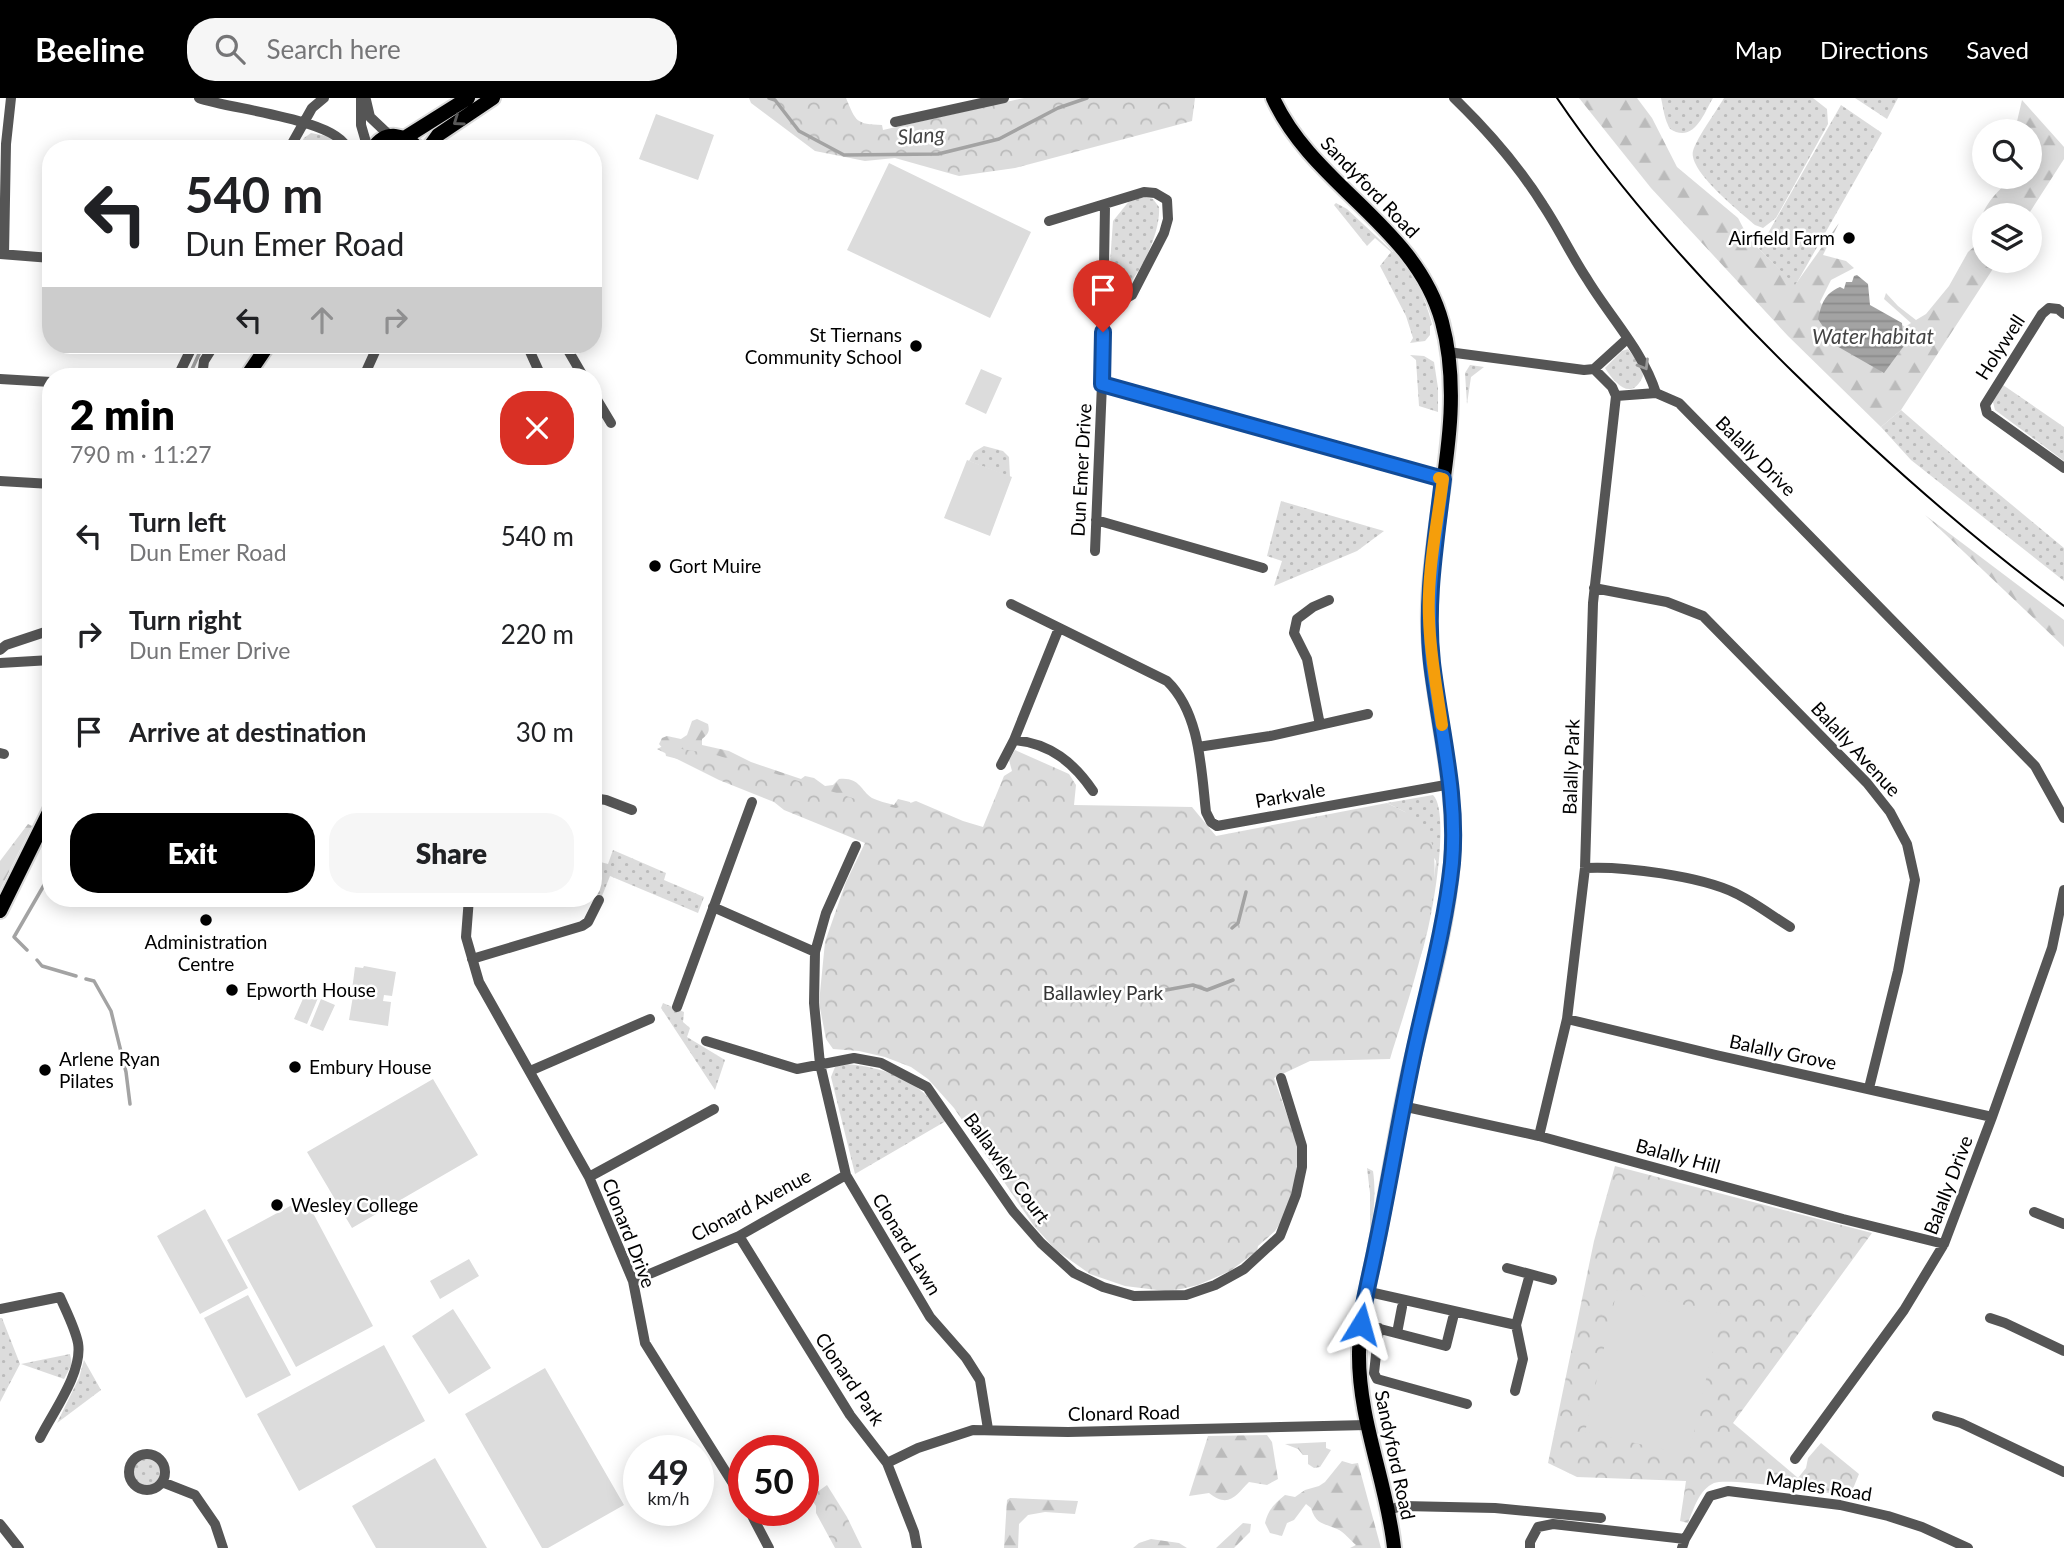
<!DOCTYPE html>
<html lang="en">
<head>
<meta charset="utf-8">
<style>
  body { margin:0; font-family:Lato,sans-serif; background:#f6f6f6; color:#202124; height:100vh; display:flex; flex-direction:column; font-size:26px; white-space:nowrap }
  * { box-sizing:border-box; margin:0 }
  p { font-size:23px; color:#757577 }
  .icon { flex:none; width:38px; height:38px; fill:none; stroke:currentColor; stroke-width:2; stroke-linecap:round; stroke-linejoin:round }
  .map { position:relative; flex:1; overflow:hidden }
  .details { position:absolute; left:42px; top:270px; width:560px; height:539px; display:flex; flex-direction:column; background:#fff; border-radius:28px; box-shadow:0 4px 18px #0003 }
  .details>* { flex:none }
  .guide { position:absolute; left:42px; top:42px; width:560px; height:214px; border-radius:28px; box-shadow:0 4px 18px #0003; background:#fff; color:#202124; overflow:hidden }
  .buttons { position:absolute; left:1972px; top:21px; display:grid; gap:14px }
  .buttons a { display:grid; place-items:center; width:70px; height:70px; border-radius:50%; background:#fff; box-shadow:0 4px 18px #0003; font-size:35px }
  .speed { position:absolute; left:623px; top:1337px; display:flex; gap:14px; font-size:35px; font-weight:700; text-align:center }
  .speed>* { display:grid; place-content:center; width:91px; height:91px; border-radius:50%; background:#fff; box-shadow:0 4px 18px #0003; line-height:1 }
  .speed small { font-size:18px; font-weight:400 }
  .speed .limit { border:10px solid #d22; background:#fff; color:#111 }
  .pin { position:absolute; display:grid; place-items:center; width:60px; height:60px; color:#fff; margin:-72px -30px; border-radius:50% 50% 50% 0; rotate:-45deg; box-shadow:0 0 7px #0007 }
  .pin .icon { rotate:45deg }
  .me { position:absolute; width:77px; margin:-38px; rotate:8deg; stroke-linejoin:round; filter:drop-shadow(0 0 5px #0008) }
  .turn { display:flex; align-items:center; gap:24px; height:147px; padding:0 28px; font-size:32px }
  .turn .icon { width:91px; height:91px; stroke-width:2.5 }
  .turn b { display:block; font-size:49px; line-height:60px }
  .lanes { display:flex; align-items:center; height:66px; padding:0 28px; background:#0003; justify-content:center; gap:35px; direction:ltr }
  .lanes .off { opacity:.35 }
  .round { display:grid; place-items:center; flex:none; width:74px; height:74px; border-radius:28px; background:#f6f6f6 }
  .headline { display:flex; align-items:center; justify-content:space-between; height:119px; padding:0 28px }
  h1 { font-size:42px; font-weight:800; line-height:52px; color:#000 }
  .primary-button { display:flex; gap:14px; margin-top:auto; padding:14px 28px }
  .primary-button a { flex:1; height:80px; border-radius:28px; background:#000; color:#fff; font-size:28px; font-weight:800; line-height:80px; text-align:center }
  .primary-button a+a { background:#f6f6f6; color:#202124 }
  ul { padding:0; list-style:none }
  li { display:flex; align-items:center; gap:21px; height:98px; padding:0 28px }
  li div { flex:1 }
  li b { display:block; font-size:26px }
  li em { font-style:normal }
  header { display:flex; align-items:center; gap:42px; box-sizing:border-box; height:98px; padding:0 35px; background:#000; color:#fff }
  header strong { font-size:33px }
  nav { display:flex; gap:38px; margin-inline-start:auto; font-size:24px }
  .search { width:490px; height:63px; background:#f6f6f6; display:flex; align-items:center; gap:18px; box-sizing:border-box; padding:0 24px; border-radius:28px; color:#757577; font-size:26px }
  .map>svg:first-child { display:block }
  .grass { fill:url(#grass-dots) }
  .forest { fill:url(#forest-firs) }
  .park { fill:url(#park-crowns) }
  .garden { fill:#dcdcdc }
  .water { fill:url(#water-rules) }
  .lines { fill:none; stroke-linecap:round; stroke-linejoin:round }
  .stream { stroke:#a3a3a3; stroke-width:3.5 }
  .major-casing { stroke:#dbdbdb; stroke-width:18 }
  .minor { stroke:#555; stroke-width:10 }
  .major { stroke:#000; stroke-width:14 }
  .tram { stroke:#000; stroke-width:2 }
  .oneway { stroke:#595959 }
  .oneway2 { stroke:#999 }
  .route-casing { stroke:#114b97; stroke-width:18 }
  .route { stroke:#1a73e8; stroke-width:12 }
  .slow { stroke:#f59e0b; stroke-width:12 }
  .poi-dot { fill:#000; stroke:#fff; stroke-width:2.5 }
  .labels { text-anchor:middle; stroke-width:5; stroke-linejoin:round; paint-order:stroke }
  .street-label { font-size:19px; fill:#000; stroke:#fff }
  .poi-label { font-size:19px; fill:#000; stroke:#fff; text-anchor:start }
  .park-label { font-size:19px; fill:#333; stroke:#fff }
  .water-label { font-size:21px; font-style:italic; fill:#444; stroke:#fff }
</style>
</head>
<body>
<header>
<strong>Beeline</strong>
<div class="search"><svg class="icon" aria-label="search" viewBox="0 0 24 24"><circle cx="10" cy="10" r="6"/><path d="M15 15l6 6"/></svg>Search here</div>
<nav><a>Map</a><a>Directions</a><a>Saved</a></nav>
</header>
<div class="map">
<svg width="2064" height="1450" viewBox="0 0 2064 1450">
  <defs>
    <pattern id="grass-dots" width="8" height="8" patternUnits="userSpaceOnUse" patternTransform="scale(1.75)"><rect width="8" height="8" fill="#dcdcdc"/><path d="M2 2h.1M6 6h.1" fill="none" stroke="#bbb" stroke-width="1.8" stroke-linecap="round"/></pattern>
    <pattern id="forest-firs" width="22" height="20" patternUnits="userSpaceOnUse" patternTransform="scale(1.75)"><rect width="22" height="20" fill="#dcdcdc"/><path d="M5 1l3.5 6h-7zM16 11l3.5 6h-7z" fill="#bbb"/></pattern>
    <pattern id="park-crowns" width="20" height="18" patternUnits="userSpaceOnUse" patternTransform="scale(1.75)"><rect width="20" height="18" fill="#dcdcdc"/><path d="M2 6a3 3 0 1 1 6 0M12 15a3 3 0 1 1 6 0" fill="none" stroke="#bbb"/></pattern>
    <pattern id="water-rules" width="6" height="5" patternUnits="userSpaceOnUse" patternTransform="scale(1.75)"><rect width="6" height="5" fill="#a3a3a3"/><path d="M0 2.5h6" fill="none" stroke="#8b8b8b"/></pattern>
  </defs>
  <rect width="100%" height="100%" fill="#fff"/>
  <path class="grass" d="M1661,0h52c-8,13 -17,41 -37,34 -4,-2 -7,-3 -8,-7 -4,-8 -5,-19 -7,-27z
    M1724,0h89l14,11 1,15 -52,94 -13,10 -8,-3c-15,-13 -67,-54 -62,-74 3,-12 24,-41 31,-53z
    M1855,0h43l-11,21z
    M1841,7l41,28 -87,153 -36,-37z
    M311,35l20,4 10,7 -13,5h-30l6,-11z
    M1145,99l8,2 6,8c2,24 -18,68 -37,84l-8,-2 -5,-12 4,-56 17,-21z
    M1336,105l11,6 46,43 2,-1c18,21 30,46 37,73l-2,2v9l-5,6 -15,2 3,-5 -7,-22 -26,-50 11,-14 -16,-14 -8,8 -33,-41z
    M1628,251l13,17 2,10c-11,26 -28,8 -38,-8l17,-17z
    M1410,257l14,1 10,6 4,26v24l-19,-6 -3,-46z
    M1470,267l14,2 -13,10 -4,27 -2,-31z
    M2003,287l61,42v34l-69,-51 -2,-8z
    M1901,312l76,66 87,72v33l-153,-121 -30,-33z
    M984,348l19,5 6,6 1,20 -41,-16 5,-9z
    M1281,403l103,30 -27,20 -83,35 8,-25 -15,-5z
    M1433,697c19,18 -3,141 -14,166l12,-57 5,-43 -31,-49 -18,-9z
    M613,752l53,23 -2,7 40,17 -6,16 -88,-37 -10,25 -7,-4v-37l15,4z
    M663,905l21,9 -1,10 7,6 -3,9 38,23 -10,30 -54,-82z
    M842,966c31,1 65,11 87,34 7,6 12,15 17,23l-91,53 -24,-97 4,-10z
    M1367,1070l6,3c3,20 1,44 -3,64v-42z
    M0,1220h2l18,46 -20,38z
    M70,1256l2,10 -8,15 -43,-15z
    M84,1262l17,30 -44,33 22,-45z
    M132 1373a15 15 0 1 1 30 0a15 15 0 1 1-30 0Z"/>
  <path class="forest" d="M1579,0h58l15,20 25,49 61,51 11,21 46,46 44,-62 -16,32 23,6 8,7 -23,12 -11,22 19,28 57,-9 9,6 6,-4 -27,-24 2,-6 12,13 18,14 10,-6 23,-28 19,-34 14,-12c-8,-28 12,-44 30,-63h18v-46l-15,-1 7,-30 42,47v12l-36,56h-44v46h14l-97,149 -20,17 -93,-91 -137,-148z
    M1925,417l139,105v27z
    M697,621l11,5c2,8 0,10 -6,15v6l27,6 22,11 50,17 4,-3 9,2 11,8 8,-1 6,-6c21,-2 21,11 33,19 6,3 15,5 22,7l4,-6 12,3 4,7 -1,10 -247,-63 -1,-5 -6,-7 3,-6 5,-2 14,3 6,-4 5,-14z
    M28,726l4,2 -32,64v-29z
    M1267,1337l5,7 6,37 -11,6 -18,-3c-13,13 -20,27 -40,11l-20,3 19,-60z
    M1326,1344v6l5,2 -11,17 -6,1 -6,-4v-9h-5l-5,-6 -13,-5z
    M1342,1363l10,3 6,-1 23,85h-31l6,-3c-6,-5 -12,-13 -19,-16 -13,-6 -21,-4 -26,-21l-5,-4 -12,16 -7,3 -5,13 -12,-3 -5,-10c3,-13 10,-20 20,-28l10,2 10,-7 14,-4 6,-4z
    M1010,1400l68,3 -3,13 -30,-2 -17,3 -9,9 -1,24h-14l3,-48z
    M1243,1425l8,1 -1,8 -16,16h-18z
    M1151,1441l28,4 8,5h-54l6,-5z"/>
  <path class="park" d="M749,0h97c10,24 10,26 36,27l1,5 141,-32h171l-3,23 -177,47 -56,8 -64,-18 -30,3 -50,-10 -64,-48z
    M663,648l50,8 152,48 31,6 20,-7 47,20 20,6 21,-51 8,-5 -3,-11 6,-10 54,24 7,11 -2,20 118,2 24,29 171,-33c11,6 28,12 36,22 35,40 -19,186 -33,234l-80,2 -36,17 25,71 -4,32 -10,35 -10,15 -17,15 -1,5 -27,20 -32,14 -17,4 -16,2 -40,-5 -35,-12 -34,-24 -22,-24 -80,-118 -26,-29 -17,-12 -26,-10 -26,-6 -26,-2 -7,-10 -7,-36 6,-61 21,-60 19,-39 -81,-33 -10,-8 -55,-22 -62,-31z
    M1615,1068l257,67 -139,190 65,55 8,-10 2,-10 13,-15 38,31 -9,22c-23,-3 -121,-19 -136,-13 -15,7 -20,25 -26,40l-8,-2 6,-40 -109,-4 -29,-14 46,-222z
    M827,1387l20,32 15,31h-27l-19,-35v-7l-6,-9z"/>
  <path class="garden" d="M656,16l58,21 -16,45 -59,-21z
    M889,65l142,69 -41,86 -143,-68z
    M981,271l21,9 -16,36 -21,-10z
    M967,362l45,17 -22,59 -46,-18z
    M364,868l32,6 -4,24 -8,-1 -1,6 8,1 -3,24 -39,-6 4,-24 6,1 1,-5 -8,-2 3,-23 8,1z
    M306,894l12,6 -11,26 -13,-5z
    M321,901l14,6 -12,26 -13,-5z
    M433,981l45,76 -126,73 -45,-76z
    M305,1100l68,128 -77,41 -69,-127z
    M205,1111l43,79 -48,26 -43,-78z
    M469,1161l10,17 -39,23 -10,-18z
    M1617,1192l104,23 -32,142 -104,-23z
    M248,1197l43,80 -45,23 -42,-80z
    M453,1211l38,59 -42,26 -37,-58z
    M384,1247l41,76 -126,70 -42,-77z
    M545,1270l79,137 -76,43h-6l-77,-134z
    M435,1360l52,90h-111l-24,-42z"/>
  <path class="water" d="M1857,177l11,9 2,21 32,18 1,14 3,6 -22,30 -49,-28 -17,-26c4,-16 6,-25 22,-32l4,2 2,-7h6l2,-6z"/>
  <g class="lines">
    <path class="stream" d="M769,0l6,2 24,31 45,24 94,-1 61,-15 59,-31 29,-10
      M189,278l14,-31
      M1232,830l6,-5 8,-31
      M27,852l-13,-13 37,-64
      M37,862l5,6 34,10
      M86,881l8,2 17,30 15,61 4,32
      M1166,892l27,-5 14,5 26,-10"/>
    <g class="major-casing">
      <path id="major" d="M1273,0c40,88 143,128 169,224 25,93 -10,188 -13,282 -3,87 30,171 23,259 -6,71 -27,141 -43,210 -13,58 -21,116 -33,174 -7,35 -16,68 -17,105 -1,68 28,130 35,196
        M406,39l62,-39
        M373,51c12,-20 32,-15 46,0
        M428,51l10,-14 55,-37
        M247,278l21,-31
        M0,813l51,-103"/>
    </g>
    <path class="minor" d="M199,0c29,11 140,21 148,51
      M361,0v27l7,24
      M1454,0c34,33 64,67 89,107 16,24 28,50 44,74 23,38 56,72 69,114
      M366,2l4,17 19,18
      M895,24l109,-24
      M289,51l23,-41 12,-10
      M1049,123l95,-29 11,1 12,7 1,19 -4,14 -32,62 -16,9 -12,2
      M0,156l51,4
      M4,156l2,-110 5,-46
      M593,183l3,-8
      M2064,216l-6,-5 -9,-1 -7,6 -57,91 2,8 77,55
      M527,247l14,31
      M565,247l18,31
      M1448,254l136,18 10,-1 33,-30
      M1594,271l18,18 4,9 40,-3 23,10 356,363 29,52
      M178,278l15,-31
      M202,278l2,-15 10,-16
      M364,278l14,-31
      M0,281l51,3
      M1102,286l341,95
      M593,295l18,30
      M0,383l51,3
      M1096,422l167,48
      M1095,453l7,-167 3,-178
      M1594,490l73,14 36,14 164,167 23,29 17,32 8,36 -17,91 -29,117
      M1011,506l156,77c33,32 34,87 39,131l5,10 6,4 234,-42
      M0,552l6,-5 45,-15
      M0,565l51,-3
      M1320,627l-13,-66 -13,-26 3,-14 16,-12 16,-7
      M1014,642c36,3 60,23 79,51
      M1198,649l72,-11 98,-22
      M0,655l4,1
      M1001,667l13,-25 45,-112
      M593,700l13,2 26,10
      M856,748l-30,67 -11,39 -1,51 6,61 26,111 84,142 36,41 14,22 8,49
      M1585,770c39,-2 115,8 150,25 19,9 37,23 55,34
      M469,800l-3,39 13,45 110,195 44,104 12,62 99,158
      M713,809l102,45
      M472,861l110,-33 6,-4 11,-22
      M677,909l75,-205
      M1567,921l149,36 276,62
      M706,943l91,28 57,-11 27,5 46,24 86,124 28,32 33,30 29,14 31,9 52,-1 29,-10 29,-16 36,-33 16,-41 6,-28v-21l-21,-68
      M530,973l120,-52
      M1402,1008l137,30 304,83 101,25
      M1539,1038l28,-117 18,-151 8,-265 23,-207
      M589,1079l125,-68
      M2034,1114l30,12
      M739,1138l111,179 37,48 27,69 3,16
      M1507,1170l45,12
      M633,1183l106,-45 107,-61
      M1365,1193l151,34
      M0,1211l60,-12c6,14 15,31 18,46 5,29 -25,69 -38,95
      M1990,1220l15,5 59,28
      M1361,1226l85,22 7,-28
      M1379,1230l-5,45 3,6 90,25
      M1397,1235l5,-26
      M1515,1293l8,-32 -7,-34 14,-51
      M1937,1318l24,7 103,49
      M129 1374a18 18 0 1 1 36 0a18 18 0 1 1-36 0Z
      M1795,1361l109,-149 40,-66 48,-127 60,-169 12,-58
      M887,1365l31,-15 55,-18 95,2 299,-7
      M162,1384l33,13 20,29 8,24
      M749,1412l20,38
      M1387,1412l16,-4 92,2 106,10
      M0,1426l19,24
      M1530,1450v-6l8,-15 15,-3 132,15
      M1682,1450l3,-9 25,-43 18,-5 112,14 48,11 34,11 46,21"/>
    <use href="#major" class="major"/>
    <path class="tram" d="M1557,0c67,99 150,189 235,273 86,84 175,164 272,235"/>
  </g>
  <defs><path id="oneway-chevron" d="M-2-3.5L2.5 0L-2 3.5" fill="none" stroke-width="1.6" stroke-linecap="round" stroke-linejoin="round" transform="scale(1.75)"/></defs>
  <use class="oneway" href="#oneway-chevron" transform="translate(458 23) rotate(145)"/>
  <use class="oneway2" href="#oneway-chevron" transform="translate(1644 267) rotate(59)"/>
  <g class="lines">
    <g class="route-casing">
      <path id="route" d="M1103,234l-1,52 341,95c-7,62 -18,122 -11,184 8,67 26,132 20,200 -6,57 -21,114 -34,171 -16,70 -27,142 -42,213 -5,26 -12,51 -15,77"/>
    </g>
    <use href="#route" class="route"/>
    <path class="slow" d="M1439,380l4,1c-6,46 -16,94 -14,139 1,37 8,72 13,107"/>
  </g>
  <g class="poi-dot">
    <circle cx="1849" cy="140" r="7"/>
    <circle cx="916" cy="248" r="7"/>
    <circle cx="655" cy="468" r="7"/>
    <circle cx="206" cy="822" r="7"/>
    <circle cx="232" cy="892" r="7"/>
    <circle cx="295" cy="969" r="7"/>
    <circle cx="45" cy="972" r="7"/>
    <circle cx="277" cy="1107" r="7"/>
  </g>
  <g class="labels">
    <g class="street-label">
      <text transform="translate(1370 89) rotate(46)" y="7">Sandyford Road</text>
      <text transform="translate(2000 249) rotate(-57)" y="7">Holywell</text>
      <text transform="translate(1756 358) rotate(45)" y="7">Balally Drive</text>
      <text transform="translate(1081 372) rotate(-87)" y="7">Dun Emer Drive</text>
      <text transform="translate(1856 651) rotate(47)" y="7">Balally Avenue</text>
      <text transform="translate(1571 669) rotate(-88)" y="7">Balally Park</text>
      <text transform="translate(1290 697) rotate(-10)" y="7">Parkvale</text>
      <text transform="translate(1783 954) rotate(12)" y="7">Balally Grove</text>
      <text transform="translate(1678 1058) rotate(15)" y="7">Balally Hill</text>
      <text transform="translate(1007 1070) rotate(54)" y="7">Ballawley Court</text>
      <text transform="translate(1948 1087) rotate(-69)" y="7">Balally Drive</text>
      <text transform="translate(751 1107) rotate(-28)" y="7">Clonard Avenue</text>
      <text transform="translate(629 1135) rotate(69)" y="7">Clonard Drive</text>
      <text transform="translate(907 1146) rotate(59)" y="7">Clonard Lawn</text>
      <text transform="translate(850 1281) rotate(56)" y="7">Clonard Park</text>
      <text transform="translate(1124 1315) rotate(-1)" y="7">Clonard Road</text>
      <text transform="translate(1395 1357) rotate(78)" y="7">Sandyford Road</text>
      <text transform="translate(1819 1388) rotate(9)" y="7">Maples Road</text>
    </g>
    <g class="poi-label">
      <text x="1835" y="147" text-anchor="end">Airfield Farm</text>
      <text x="902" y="244" text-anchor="end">St Tiernans<tspan x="902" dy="22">Community School</tspan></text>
      <text x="669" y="475">Gort Muire</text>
      <text x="206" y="851" text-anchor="middle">Administration<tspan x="206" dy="22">Centre</tspan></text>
      <text x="246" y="899">Epworth House</text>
      <text x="59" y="968">Arlene Ryan<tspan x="59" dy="22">Pilates</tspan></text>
      <text x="309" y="976">Embury House</text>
      <text x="291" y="1114">Wesley College</text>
    </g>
    <g class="park-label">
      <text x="1103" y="902">Ballawley Park</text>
    </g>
    <g class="water-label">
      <text transform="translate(921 38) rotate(-4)" y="7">Slang</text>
      <text x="1873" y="246">Water habitat</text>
    </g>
  </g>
</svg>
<div class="buttons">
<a><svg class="icon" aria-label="search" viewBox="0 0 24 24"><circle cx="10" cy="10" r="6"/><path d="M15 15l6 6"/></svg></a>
<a><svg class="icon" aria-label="layers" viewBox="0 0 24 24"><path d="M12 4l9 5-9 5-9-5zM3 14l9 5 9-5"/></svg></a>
</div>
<div class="speed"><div>49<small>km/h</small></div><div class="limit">50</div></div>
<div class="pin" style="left:1103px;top:234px;background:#d93025"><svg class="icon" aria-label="arrive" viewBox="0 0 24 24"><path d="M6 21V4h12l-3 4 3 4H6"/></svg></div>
<svg class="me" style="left:1361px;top:1226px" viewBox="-20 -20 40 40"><path d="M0-17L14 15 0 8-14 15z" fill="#1a73e8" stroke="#fff" stroke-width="4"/></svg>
<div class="guide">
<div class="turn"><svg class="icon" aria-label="left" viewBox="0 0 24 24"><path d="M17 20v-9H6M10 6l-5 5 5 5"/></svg><div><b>540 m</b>Dun Emer Road</div></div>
<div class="lanes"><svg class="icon" aria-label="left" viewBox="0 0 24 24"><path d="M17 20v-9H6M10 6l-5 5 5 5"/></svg><svg class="icon off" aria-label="ahead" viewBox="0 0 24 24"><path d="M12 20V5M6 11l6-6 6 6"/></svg><svg class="icon off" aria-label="right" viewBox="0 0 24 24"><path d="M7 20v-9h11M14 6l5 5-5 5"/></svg></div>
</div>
<section class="details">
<div class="headline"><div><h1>2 min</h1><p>790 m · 11:27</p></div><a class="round" style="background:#d93025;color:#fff"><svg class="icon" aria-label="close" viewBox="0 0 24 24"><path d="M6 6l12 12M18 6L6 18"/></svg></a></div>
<ul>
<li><svg class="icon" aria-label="left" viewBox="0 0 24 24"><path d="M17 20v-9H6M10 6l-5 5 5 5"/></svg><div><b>Turn left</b><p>Dun Emer Road</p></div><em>540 m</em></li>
<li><svg class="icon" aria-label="right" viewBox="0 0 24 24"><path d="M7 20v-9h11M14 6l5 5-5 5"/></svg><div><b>Turn right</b><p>Dun Emer Drive</p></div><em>220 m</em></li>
<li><svg class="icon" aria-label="arrive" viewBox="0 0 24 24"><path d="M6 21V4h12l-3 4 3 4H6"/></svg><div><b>Arrive at destination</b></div><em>30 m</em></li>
</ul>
<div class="primary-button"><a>Exit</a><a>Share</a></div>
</section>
</div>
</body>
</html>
